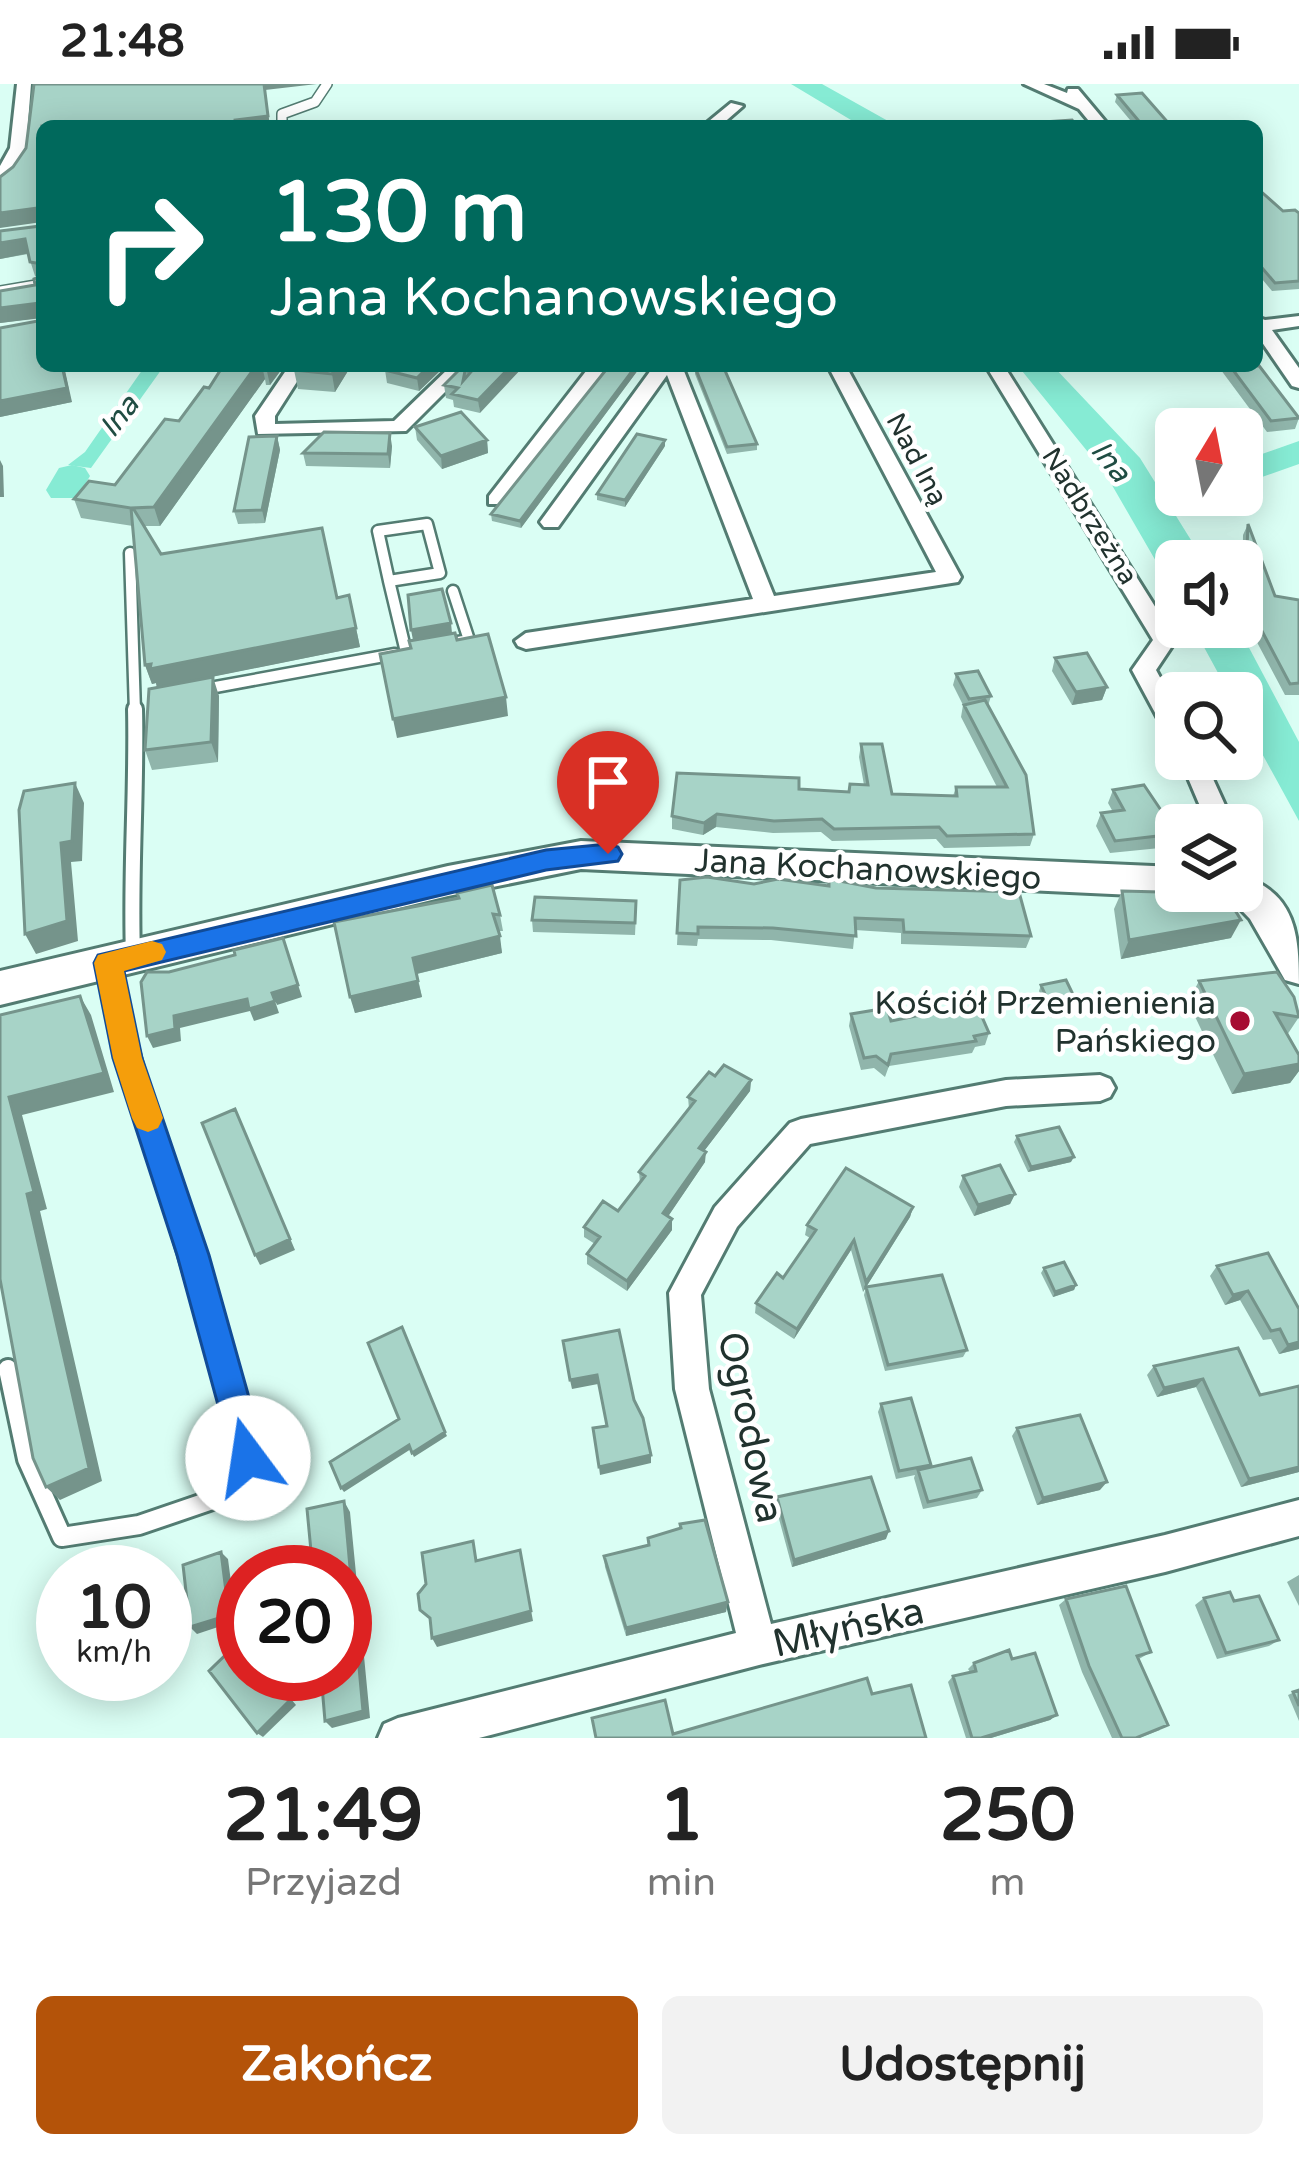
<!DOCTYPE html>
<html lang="pl">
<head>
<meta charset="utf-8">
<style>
  body { margin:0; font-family:"Varela Round",sans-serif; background:#f2f2f2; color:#222; height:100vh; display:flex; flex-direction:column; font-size:45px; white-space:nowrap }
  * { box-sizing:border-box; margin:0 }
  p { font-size:39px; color:#767676 }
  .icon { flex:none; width:66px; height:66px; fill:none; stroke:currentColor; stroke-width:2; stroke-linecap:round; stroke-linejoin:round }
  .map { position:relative; height:1654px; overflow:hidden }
  .side { display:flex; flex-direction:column; background:#fff; flex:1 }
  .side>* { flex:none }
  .guide { position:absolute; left:36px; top:36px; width:1227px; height:252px; border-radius:18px; box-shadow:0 6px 30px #0003; background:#00695c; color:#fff; overflow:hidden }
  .needle { width:78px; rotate:10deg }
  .buttons { position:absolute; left:1155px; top:324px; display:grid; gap:24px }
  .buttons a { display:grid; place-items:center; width:108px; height:108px; border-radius:18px; background:#fff; box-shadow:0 6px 30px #0003; font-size:60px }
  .speed { position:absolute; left:36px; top:1461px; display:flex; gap:24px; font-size:60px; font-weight:700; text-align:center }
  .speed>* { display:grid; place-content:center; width:156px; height:156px; border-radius:50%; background:#fff; box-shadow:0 6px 30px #0003; line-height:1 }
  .speed small { font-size:30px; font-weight:400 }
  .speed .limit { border:18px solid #d22; background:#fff; color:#111 }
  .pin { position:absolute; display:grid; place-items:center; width:102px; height:102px; color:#fff; margin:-123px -51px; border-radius:50% 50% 50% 0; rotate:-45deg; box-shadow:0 0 12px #0007 }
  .pin .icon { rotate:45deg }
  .me { position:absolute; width:132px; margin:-66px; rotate:346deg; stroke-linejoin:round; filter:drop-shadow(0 0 9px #0008) }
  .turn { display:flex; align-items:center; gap:42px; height:252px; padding:0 36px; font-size:54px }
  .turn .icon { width:156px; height:156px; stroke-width:2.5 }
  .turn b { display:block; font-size:84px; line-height:102px }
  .eta { display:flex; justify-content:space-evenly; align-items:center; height:204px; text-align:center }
  .eta b { font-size:72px; font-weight:800; line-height:84px }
  .primary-button { display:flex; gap:24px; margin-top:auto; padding:24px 36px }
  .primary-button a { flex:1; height:138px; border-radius:18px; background:#b45309; color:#fff; font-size:48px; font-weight:800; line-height:138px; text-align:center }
  .primary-button a+a { background:#f2f2f2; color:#222 }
  .status { display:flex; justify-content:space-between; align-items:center; height:84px; padding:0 60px; background:#fff; direction:ltr }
  .status svg { height:33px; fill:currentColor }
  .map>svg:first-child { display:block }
  .water { fill:#86ebd4 }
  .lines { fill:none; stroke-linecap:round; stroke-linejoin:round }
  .river { fill:#86ebd4; fill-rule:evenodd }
  .lane-far3-casing { stroke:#537c72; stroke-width:12 }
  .lane-far2-casing { stroke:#537c72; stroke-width:15 }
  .lane-far1-casing { stroke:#537c72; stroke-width:20 }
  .lane-casing { stroke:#537c72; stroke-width:24 }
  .street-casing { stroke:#537c72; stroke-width:6 }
  .secondary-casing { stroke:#537c72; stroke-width:6 }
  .lane-far3 { stroke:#fff; stroke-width:9 }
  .lane-far2 { stroke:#fff; stroke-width:10 }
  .lane-far1 { stroke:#fff; stroke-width:14 }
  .lane { stroke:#fff; stroke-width:18 }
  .street { fill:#fff; fill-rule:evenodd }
  .secondary { fill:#fff; fill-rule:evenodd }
  .wall { fill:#90b5ab }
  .shaded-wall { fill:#75948b }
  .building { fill:#a7d3c7; stroke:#75948b; stroke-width:3 }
  .route { fill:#1a73e8; stroke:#114b97; stroke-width:3 }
  .slow { fill:#f59e0b }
  .poi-dot { fill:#a60c32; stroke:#fff; stroke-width:4.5 }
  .labels { text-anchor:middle; stroke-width:9; stroke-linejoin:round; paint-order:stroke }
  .far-street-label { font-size:27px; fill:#21322e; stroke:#fff }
  .far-water-label { font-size:30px; font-style:italic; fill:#204d43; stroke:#fff }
  .street-label { font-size:33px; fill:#21322e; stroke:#fff }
  .poi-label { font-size:33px; fill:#21322e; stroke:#fff; text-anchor:end }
  .near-street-label { font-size:39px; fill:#21322e; stroke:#fff }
</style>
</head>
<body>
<div class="status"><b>21:48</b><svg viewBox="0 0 49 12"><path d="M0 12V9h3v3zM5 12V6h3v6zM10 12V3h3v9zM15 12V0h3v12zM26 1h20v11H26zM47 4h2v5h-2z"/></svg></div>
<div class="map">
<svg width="1299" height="1654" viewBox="0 0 1299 1654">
  <rect width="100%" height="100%" fill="#dafef4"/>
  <path class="water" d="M791,0h31l75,42h-36z
    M145,282h19l-73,102 -23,-3 17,-13z
    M1018,282h35l87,92 64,103h-28v35l-71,-123z
    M1193,543h45l61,115v79l-57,-104v-24h-13z"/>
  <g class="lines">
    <path class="river" d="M1299,357v23l-57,20v-23z
      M72,381l13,3 5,8 -13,22h-26l-5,-8 13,-22z
      M1176,402v9h27l-37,25h-26l-6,-8 6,-8z"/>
    <g class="lane-far3-casing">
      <path id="lane-far3" d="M282,42v-12l33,-12 12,-18
        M0,207l42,-7"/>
    </g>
    <g class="lane-far2-casing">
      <path id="lane-far2" d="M427,440l13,49 -51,8 -11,-50z
        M130,469l5,159
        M389,497l17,71
        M453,507l16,49 -11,2
        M199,606l196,-36"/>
    </g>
    <g class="lane-far1-casing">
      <path id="lane-far1" d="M133,871c-3,-82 4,-164 2,-246
        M108,879l53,200"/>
    </g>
    <g class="lane-casing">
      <path id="lane" d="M8,1285l19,90 35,78 77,-12 82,-28 27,-39 -88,-298"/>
    </g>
    <g class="street-casing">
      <path id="street" d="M17,0h14l-5,64 -20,35 -6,2v-19l10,-18z
        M1024,0h20l23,9 1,-4h10l31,37h-16l-14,-17z
        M731,19l12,3 -23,20h-17z
        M1299,232v10l-27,4 27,38v20l-7,-2 -35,-51v-18l8,3z
        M289,282h18l-32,50v8l119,-3 57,-55h20l-65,65 -148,3 -3,-18z
        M590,282h19l-106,138h-14v-8z
        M654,282h28l92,230 162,-24 -108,-206h18l115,211 -3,5 -432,67 -8,-3 -3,-5 11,-8 227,-34 -86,-224 -109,152h-14l-4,-5z
        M986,282h18l172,274 -20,30 20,37v31l-9,-3 -35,-65 21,-30z
        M1180,675h24l30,66h-26z
        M1100,991l10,4 5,9 -5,9 -10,4 -94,5 -196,38 -73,83 -36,68 8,94 62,235 394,-89 134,-35v36l-134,36 -406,93 -280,73h-101l6,-14 14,-6 338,-85 -61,-244 -6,-96 46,-86 75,-84 11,-4 205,-39z"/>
    </g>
    <g class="secondary-casing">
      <path id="secondary" d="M581,757l595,26v24h14l-14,6 -595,-28 -133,27 -448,109v-34l448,-105z
        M1242,792c54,17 57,60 57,108l-14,-4 -35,-61 -27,-28h19z"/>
    </g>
    <use href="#lane-far3" class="lane-far3"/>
    <use href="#lane-far2" class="lane-far2"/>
    <use href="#lane-far1" class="lane-far1"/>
    <use href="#lane" class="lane"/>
    <use href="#street" class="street"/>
    <use href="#secondary" class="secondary"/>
  </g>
  <path class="wall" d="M1117,11l54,31h-36l-20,-24z
    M1257,104l26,23 16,2v76l-27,2 -15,-18z
    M42,138v144l30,36 -72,15v-89l38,-7v-3l-38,5v-32l35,-6 5,-8 -5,-1 -7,-22 -28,5v-28l40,-5z
    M223,282h61l-14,19h-4l-1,-6 -105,147h-15l16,28 176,44 12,-3 11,52 -155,31 14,18 -1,66 -66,8 -7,-20 12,-63 -1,-4 -4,1 -7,-19 -12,-139 -52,-8 -7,-19 41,-14 64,-64 30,-33z
    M351,282l-16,26 -37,-3 -4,-19z
    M445,282l-26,25 -32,-8 -2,-13z
    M463,282h4l1,9 8,-9 4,47 -26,-6 -1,-7 -7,-2 -2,-13z
    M609,282h32l-120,162 -29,-7 -1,-7z
    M1152,282h61l-57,6z
    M1218,282h39l42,52 -4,11 -28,3z
    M695,283l62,77v6l-30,4 -32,-80z
    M415,343l72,13 1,13 -46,16 -25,-29z
    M277,352l3,14 -15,73 -27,1 -4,-13z
    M392,362l-2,22 -84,-2 -3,-13z
    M665,362l-40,61 -28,-7v-6z
    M1248,440l27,72 24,4v95h-14l-43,-81 1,-79z
    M1055,574l52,29 -5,13 -30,5 -20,-34z
    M956,590l35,22 -3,10 46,128 -4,12 -86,2 -8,-9 -104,2 -11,-9 -48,1 -57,-6 -13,8 -31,-6v-13l127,-27 50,3 15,-7 -5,-28 2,-13 31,50 61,2 3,-9h41l-36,-70 2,-12 -10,-20z
    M1113,706l58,35 -11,23 -50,5 -14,-27 5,-13 12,-1 -5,-9z
    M829,795l202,57 -5,12 -125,-4v-11l-46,-3 -2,19 -82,-9 -73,-1 -1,7 -20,-1 3,-65 74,4 73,2z
    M1122,807l77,7 32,40 -110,21 -7,-50z
    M636,830l-1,21 -102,-3 -1,-12z
    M500,831l3,16h-5l4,22 -85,21 5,23 -67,16 -21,-91z
    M1199,897l100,36 -12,18 12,20v16l-9,12 -58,11 -44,-92z
    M1041,901l35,28 -25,5 -12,-27z
    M964,928l25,21 -4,12 -10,2 -3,6 -83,13 -4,11 -11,-9 -13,2 -12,-44 2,-12 40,7z
    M715,992l36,4 -1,11 -46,60 1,11 -37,54 4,3v11l-45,61 -40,-27v-10l8,-10 -11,-7v-10l34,-16 22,-28 -1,-11 50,-63 -1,-12z
    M1017,1052l54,26 -43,10 -14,-30z
    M963,1092l52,18 -5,10 -36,12 -15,-29z
    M913,1123l-3,10 -47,75 -12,-42 -57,89 -39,-26 1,-10 27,-25 27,-40 -5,-3 2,-10z
    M1217,1182l82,43v40l-20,5 -8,-15 -8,1 -23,-40 -15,5 -15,-29z
    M1044,1184l32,17 -2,5 -21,7 -12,-24z
    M866,1203l101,63 -4,7 -78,14 -21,-76z
    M1154,1282l106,29 39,77 -58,15 -45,-100 -39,10 -10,-22z
    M881,1320l50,61 -1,2 52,23 -5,8 -54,11 -9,-31 1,-3 -19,4 -18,-67z
    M1017,1344l83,62 -63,15 -25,-69z
    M777,1413l109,42 -94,28 -17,-63z
    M648,1454l78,74 -100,24 -21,-69 -1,-11 44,-11z
    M1299,1491v31l-12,-24z
    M1204,1514l30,3 45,39 -10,6 -52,13 -22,-54z
    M1066,1515l85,53 -12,7 21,71 -21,8h-27l-30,-66 -23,-67z
    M1012,1575l45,56 -7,5 -59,18h-25l-18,-56 5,-6 17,-4 -2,-3 6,-6z
    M1299,1606v31l-11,-26z"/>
  <path class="shaded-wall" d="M264,0h53l-52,6 5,36h-35v-6z
    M37,124l5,14 -42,6v-15z
    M25,155l5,14 -30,6v-16z
    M40,219l2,15 -42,5v-15z
    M62,282h2l8,36 -72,15v-16z
    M256,282h28l-14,19 -4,-18 -4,-1 3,13 -105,147 -6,-19z
    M337,282h14l-16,26 -3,-18z
    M429,282h16l-26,25 -2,-13z
    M511,282h13l-44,47 -2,-13z
    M636,282h5l-120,162 -1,-7z
    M390,349l2,13 -2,22 -2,-14z
    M277,352l3,14 -15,73 -3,-13z
    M487,356l1,13 -46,16 -1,-13z
    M665,356v6l-40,61v-7z
    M0,376l3,6 1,31h-4z
    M451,539l1,10 -39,7 -2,-10z
    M356,544l4,19 -203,41 -1,-5 -4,1 -7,-19z
    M213,593l6,19 -1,66 -7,-20z
    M1107,603l-5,13 -30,5 4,-13z
    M506,613l2,19 -111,22 -4,-19z
    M75,699l9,20 -2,58 -11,1 7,79 -42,13 -11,-20 36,-91z
    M717,730l-1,13 -13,8 1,-12z
    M1241,836l-10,18 -110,21 8,-19z
    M500,852l2,17 -86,21 -3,-16z
    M283,854l19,59 -25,8 -5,-12z
    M418,897l4,16 -67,16 -5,-16z
    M80,912l11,19 23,77 -92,23 25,94 -7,2 62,270 -42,19 -14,-13 -19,-293 -18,-97z
    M247,915l28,2 4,12 -25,8 -4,-10 -70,17 1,13 -28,7 -6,-12 27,-20z
    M1079,923l-3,6 -25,5 2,-6z
    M1299,980v7l-9,12 -58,11 12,-20z
    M751,996l-1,11 -52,68 1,-11z
    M235,1025l60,141 -35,15 -5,-10z
    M706,1068l-1,10 -42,62v-11z
    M1074,1073l-3,5 -43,10 3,-5z
    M1015,1110l-5,10 -36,12 4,-11z
    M913,1123l-3,10 -47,75 3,-10z
    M672,1135v11l-45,61v-10z
    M854,1156l-3,10 -57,89 3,-10z
    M1076,1201l-2,5 -21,7 2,-5z
    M1248,1207l-8,9 -15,5 8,-10z
    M1299,1258v7l-20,5 9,-9z
    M597,1291l1,9 -26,5 -2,-9z
    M1203,1295l-7,8 -39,10 7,-9z
    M445,1348l2,4 -33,21 -2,-4z
    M409,1361l2,4 -67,43 -3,-4z
    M651,1371v8l-51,12 -1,-8z
    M1299,1383v5l-58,15 8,-8z
    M1107,1398l-7,8 -63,15 6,-7z
    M344,1417l6,11 20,206 -38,10 -7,-7z
    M889,1447l-3,8 -94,28 2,-7z
    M520,1466l13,71 -96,26 -5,-9z
    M221,1468l7,7 8,62 -39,13 -7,-7z
    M728,1518l-2,10 -100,24v-8z
    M270,1590l26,31 -33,32 -6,-4z
    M1057,1631l-7,5 -59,18h-10z"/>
  <path class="building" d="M34,0h230l4,32 -33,4v6h-193v87l-5,-5 -37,5v-36l13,-10 13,-19z
    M1142,9l29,33h-28l-26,-31z
    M1072,36l5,6h-46l-3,-3z
    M1257,104l26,23 12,-1 4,3v68l-24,2 -18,-21z
    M42,138v42l-12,-2 -5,-23 -25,4v-12l40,-5z
    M42,192v90h20l5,22 -67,13v-73l38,-7 2,-18 -40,5v-17l35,-6 -1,-6z
    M1257,279l42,55 -28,3 -41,-55h27z
    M223,282h33l-102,141 -21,1 28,46 161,-26 15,70 12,-3 7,33 -206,41 1,-5 -6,1 -14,-157 -57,-9 15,-18 26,4 50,-66 14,2 25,-34 5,1z
    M296,282h41l-5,8 -38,-4z
    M390,282h39l-12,12 -32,-8z
    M463,282h3l-3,15 13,-15h35l-33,34 -26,-6 6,-6 -14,-3z
    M609,282h27l-116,155 -29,-7z
    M709,282h14l34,78 -30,3 -32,-80z
    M461,328l26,28 -46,16 -26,-29z
    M324,348l66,1 -2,21 -85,-1z
    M637,350l28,6 -40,60 -28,-6z
    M277,352l-15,74 -28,1 15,-74z
    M1248,440l27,72 24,4v83l-9,1 -45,-85z
    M442,505l9,34 -40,7 -3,-35z
    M455,549l2,7 31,-6 18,63 -113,22 -13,-65 31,-6 -2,-7z
    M1087,569l20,34 -31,5 -21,-34z
    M978,587l13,25 -22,3 -13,-25z
    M213,593l-2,65 -66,8 4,-61z
    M985,616l41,75 8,59 -87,2 -8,-9 -105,2 -12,-10 -48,2 -57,-7 -13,9 -32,-7 5,-43 122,5v11l50,3 1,-8 18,1 -7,-41h21l10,50 65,2 -1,-9h51l-43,-82z
    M75,699l-3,58 -11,2 6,78 -42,13 -6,-124 5,-19z
    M1144,701l27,40 -5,10 -51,6 -14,-28 23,-3 -11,-20z
    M707,793l47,7 24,-5 51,7v-7l47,9 143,4 12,44 -127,-4 -1,-12 -48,-2 1,18 -83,-8 -75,-1v7l-21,-1 3,-53z
    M492,801l8,30 -7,-1 7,22 -87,22 5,23 -68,16 -16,-75 125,-24 -2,-5z
    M1122,807l76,2 1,5 26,-4 16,26 -112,20z
    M535,813l101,4 -1,22 -103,-3z
    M283,854l15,47 -26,8 3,8 -26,8 -2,-10 -73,17 1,13 -28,7 -6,-54 6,-10h22l66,-17 -1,-5z
    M1277,888l17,25 5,20 -24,-4 24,42v9l-55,10 -45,-93z
    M1066,896l13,27 -26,5 -12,-27z
    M80,912l24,77 -95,24 25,95 -7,2 62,274 -43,19 -13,-29 -33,-179v-264z
    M961,923l3,5 15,-2 10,23 -15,3 2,5 -85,13 -3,11 -12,-9 -12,2 -13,-44 36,-6 4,13z
    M724,981l27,15 -52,68 7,4 -43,61 9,6 -45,62 -40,-27 13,-17 -16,-10 19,-26 15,10 27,-35 -6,-4 56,-71 -7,-4 21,-25 6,4z
    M235,1025l55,130 -35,16 -53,-132z
    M1059,1043l15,30 -43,10 -14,-31z
    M1000,1081l15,29 -37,11 -15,-29z
    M846,1084l67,39 -47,75 -12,-42 -57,89 -41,-26 21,-30 6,5 33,-48 -9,-5z
    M1268,1169l31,56v33l-11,3 -8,-16 -9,2 -23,-40 -15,4 -16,-29z
    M1064,1178l12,23 -21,7 -11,-24z
    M942,1191l25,75 -79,15 -22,-78z
    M402,1243l43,105 -33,21 -3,-8 -68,43 -11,-26 69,-43 -31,-76z
    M619,1246l15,70 9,18 8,37 -52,12 -6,-39 14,-2 -10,-51 -27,5 -7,-39z
    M1238,1264l22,47 39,-9v81l-50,12 -46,-100 -39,9 -10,-22z
    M911,1314l20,67 -32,6 -18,-67z
    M1080,1331l27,67 -64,16 -26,-70z
    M971,1374l11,32 -54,12 -10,-32z
    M871,1393l18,54 -95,29 -17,-63z
    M344,1417l19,210 -38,10 -4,-47h24v-102h-32l-6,-63z
    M705,1436l23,82 -102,26 -22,-72 45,-11 -1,-7 33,-10 -1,-4z
    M473,1457l3,20 44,-11 11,61 -99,27 -2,-20 -10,-8 -2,-16 8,-10 -4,-31z
    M221,1468l8,63 -39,12 -7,-62z
    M1126,1502l25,66 -14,4 31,69 -32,13h-14l-33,-72 -23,-67z
    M1230,1508l4,9 25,-5 20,44 -53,13 -22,-55z
    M242,1555l1,35h27l20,26 -33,33 -48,-62z
    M1009,1566l3,9 23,-6 22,62 -76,23h-9l-19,-62 23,-5 -2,-8z
    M867,1594l5,16 39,-9 15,53h-330l-4,-20 73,-18 8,34z
    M1299,1606v16l-6,-14z"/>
  <path class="route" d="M608,760l10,3 4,7 -4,7 -72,9 -422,101 18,87 67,197 57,203 -5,13 -13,5 -12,-5 -59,-216 -64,-197 -19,-95 4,-8 448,-105z"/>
  <path class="slow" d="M152,857l10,3 4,8 -4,8 -38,11 18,87 21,60 -5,10 -10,4 -11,-4 -5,-10 -19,-60 -19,-95 4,-8z"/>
  <circle class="poi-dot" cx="1240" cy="937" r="12"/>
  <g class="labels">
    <g class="far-street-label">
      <text transform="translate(917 375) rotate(62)" y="9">Nad Iną</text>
      <text transform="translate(1090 432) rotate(58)" y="9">Nadbrzeżna</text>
    </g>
    <g class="far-water-label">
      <text transform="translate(119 332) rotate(-52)" y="10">Ina</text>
      <text transform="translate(1111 377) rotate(51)" y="10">Ina</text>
    </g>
    <g class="street-label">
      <text transform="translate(868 784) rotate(3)" y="12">Jana Kochanowskiego</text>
    </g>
    <g class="poi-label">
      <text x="1216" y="930">Kościół Przemienienia<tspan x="1216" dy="38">Pańskiego</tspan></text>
    </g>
    <g class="near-street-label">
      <text transform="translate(752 1343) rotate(78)" y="14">Ogrodowa</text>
      <text transform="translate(848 1542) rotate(-13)" y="14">Młyńska</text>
    </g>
  </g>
</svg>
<div class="buttons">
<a><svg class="needle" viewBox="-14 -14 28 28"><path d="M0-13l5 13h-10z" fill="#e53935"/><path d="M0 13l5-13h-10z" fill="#767676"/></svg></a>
<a><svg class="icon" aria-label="sound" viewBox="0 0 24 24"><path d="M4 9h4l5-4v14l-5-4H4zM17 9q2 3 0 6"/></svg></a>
<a><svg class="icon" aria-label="search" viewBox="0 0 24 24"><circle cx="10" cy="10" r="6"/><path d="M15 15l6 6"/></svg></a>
<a><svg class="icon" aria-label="layers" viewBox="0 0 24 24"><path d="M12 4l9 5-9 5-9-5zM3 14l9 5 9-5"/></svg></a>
</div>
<div class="speed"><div>10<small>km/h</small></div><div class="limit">20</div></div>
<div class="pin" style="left:608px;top:770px;background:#d93025"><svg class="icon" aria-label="arrive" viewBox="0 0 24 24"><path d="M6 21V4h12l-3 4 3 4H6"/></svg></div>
<svg class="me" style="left:248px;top:1374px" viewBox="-20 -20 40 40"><circle r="19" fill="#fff"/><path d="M0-13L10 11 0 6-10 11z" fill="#1a73e8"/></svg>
<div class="guide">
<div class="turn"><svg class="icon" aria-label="right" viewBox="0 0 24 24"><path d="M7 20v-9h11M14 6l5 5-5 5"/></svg><div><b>130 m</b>Jana Kochanowskiego</div></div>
</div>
</div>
<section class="side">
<div class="eta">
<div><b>21:49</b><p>Przyjazd</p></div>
<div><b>1</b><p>min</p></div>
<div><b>250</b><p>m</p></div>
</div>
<div class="primary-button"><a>Zakończ</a><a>Udostępnij</a></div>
</section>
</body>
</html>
